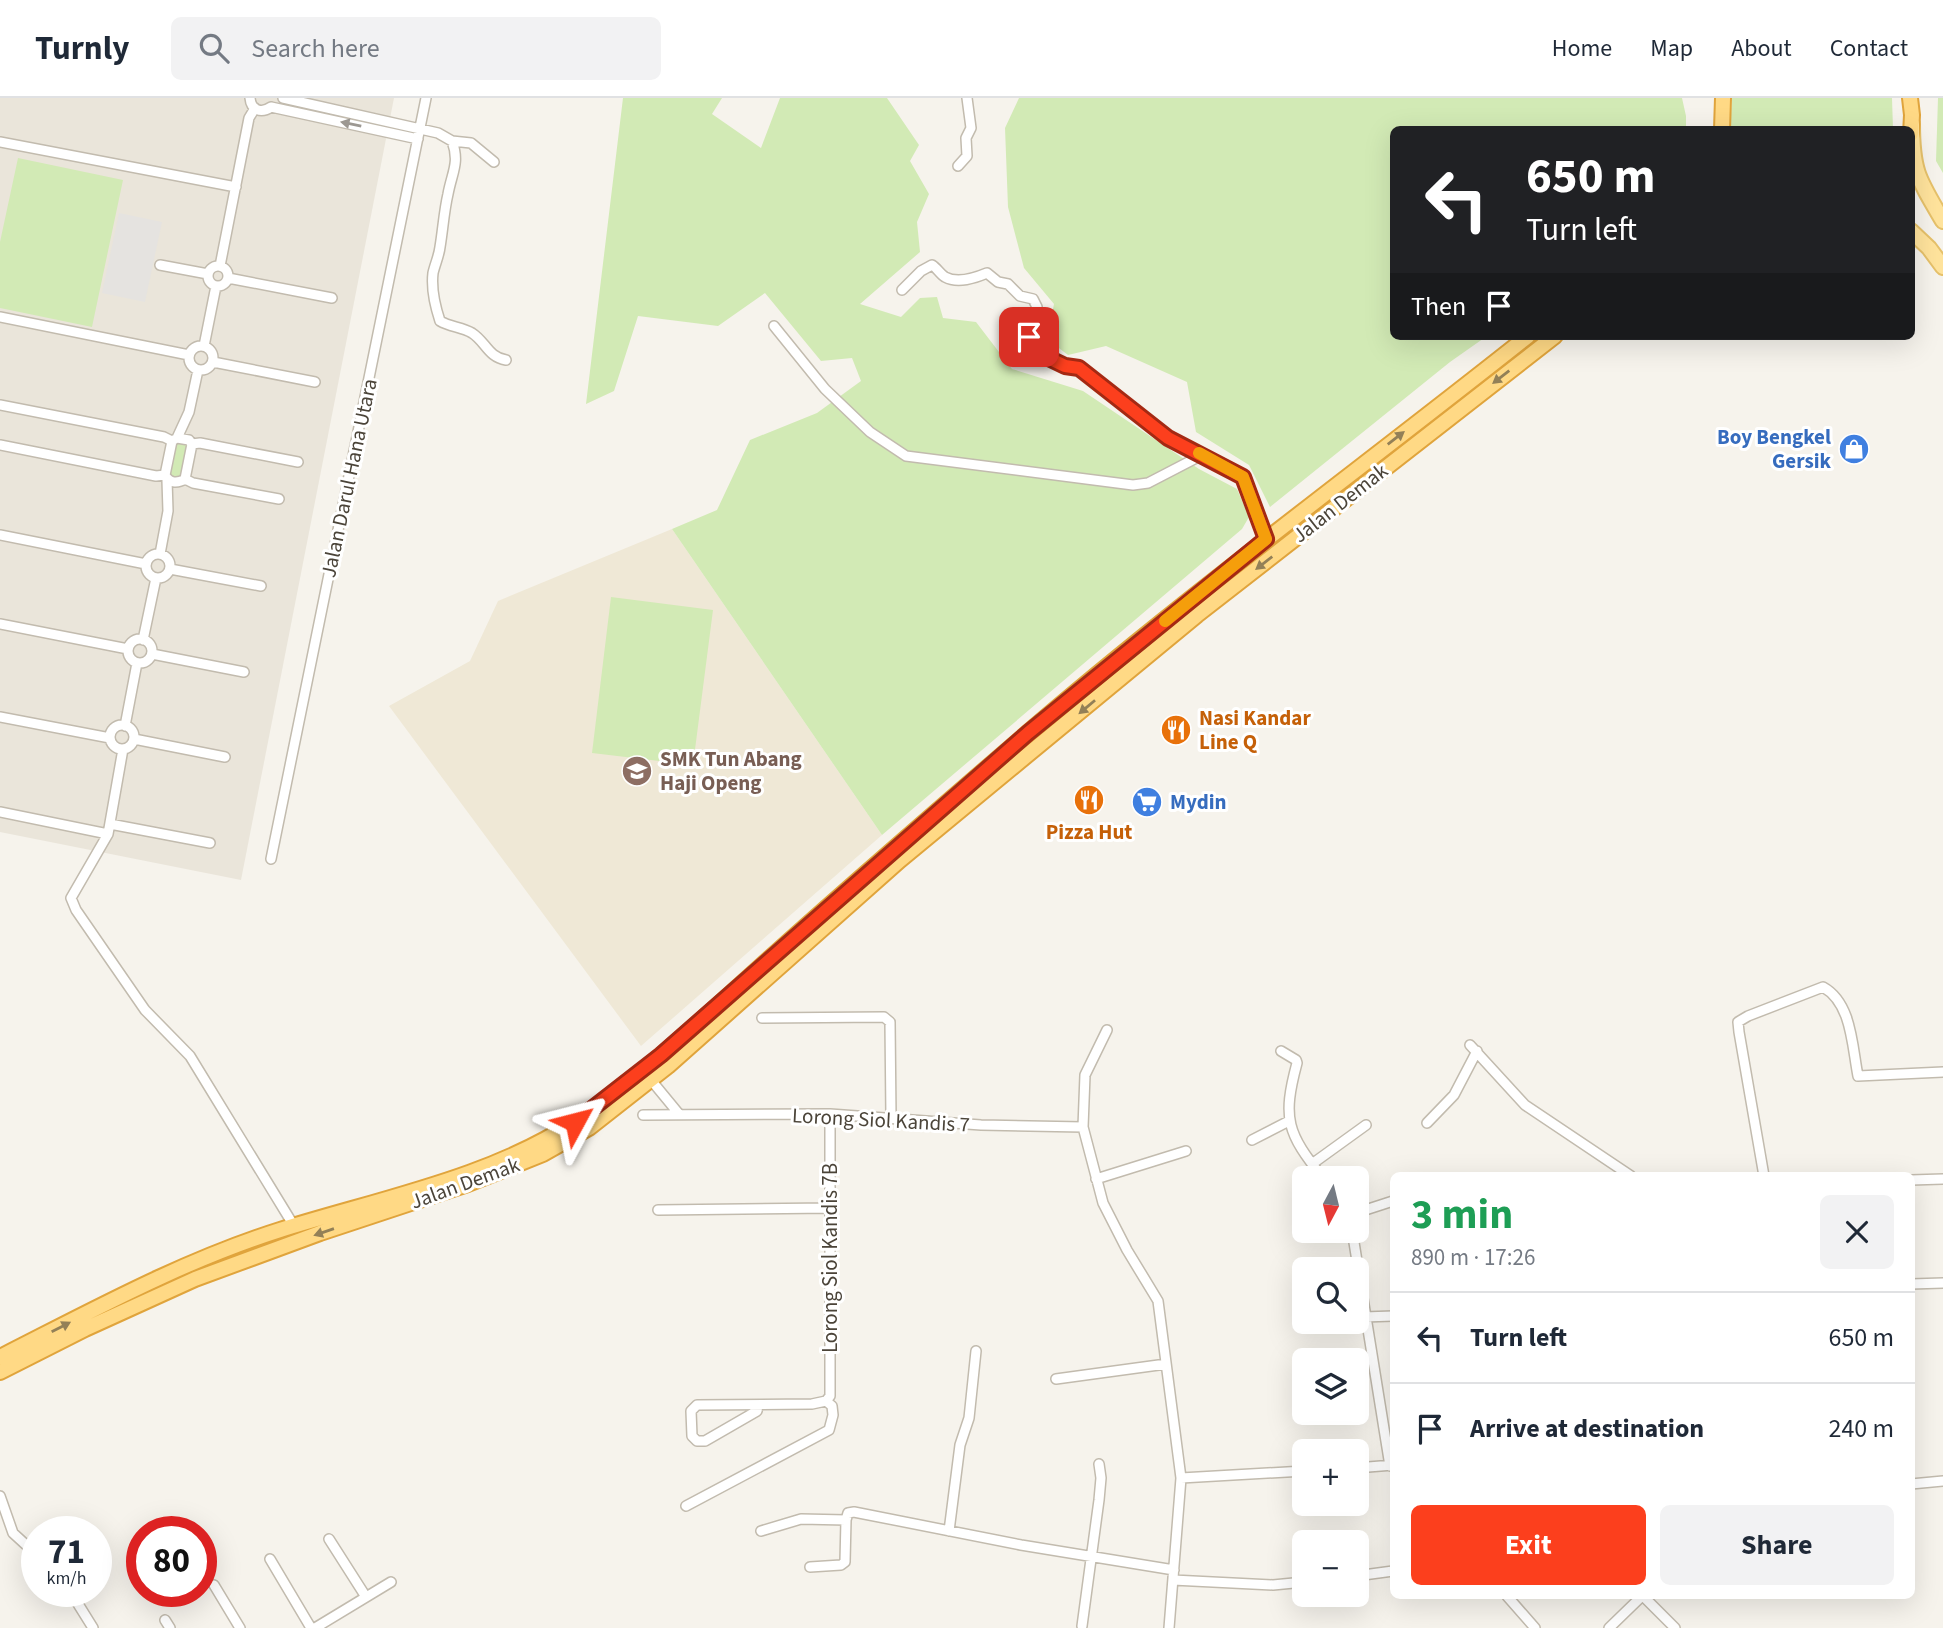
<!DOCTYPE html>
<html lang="en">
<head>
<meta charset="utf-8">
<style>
  body { margin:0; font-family:"Source Sans 3",sans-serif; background:#f2f2f3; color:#1f2937; height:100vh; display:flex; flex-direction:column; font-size:26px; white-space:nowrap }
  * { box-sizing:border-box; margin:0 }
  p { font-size:23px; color:#747a83 }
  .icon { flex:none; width:38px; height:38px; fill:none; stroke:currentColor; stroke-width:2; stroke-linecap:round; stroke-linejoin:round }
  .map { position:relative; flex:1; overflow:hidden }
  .sheet { position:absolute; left:1390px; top:1074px; width:525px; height:427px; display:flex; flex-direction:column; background:#fff; border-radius:10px; box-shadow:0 7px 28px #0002 }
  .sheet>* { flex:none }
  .guide { position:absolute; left:1390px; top:28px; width:525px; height:214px; border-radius:10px; box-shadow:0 7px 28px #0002; background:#202124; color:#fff; overflow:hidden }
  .needle { width:46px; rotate:187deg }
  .controls { position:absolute; left:1292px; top:1068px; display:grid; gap:14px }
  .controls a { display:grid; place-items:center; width:77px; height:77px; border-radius:10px; background:#fff; box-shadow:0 7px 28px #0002; font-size:35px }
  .speed { position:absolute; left:21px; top:1418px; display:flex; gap:14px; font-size:35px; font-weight:700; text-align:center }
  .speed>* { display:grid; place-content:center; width:91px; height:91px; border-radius:50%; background:#fff; box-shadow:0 7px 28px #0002; line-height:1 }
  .speed small { font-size:18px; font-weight:400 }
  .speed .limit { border:10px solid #d22; background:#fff; color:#111 }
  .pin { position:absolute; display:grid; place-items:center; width:60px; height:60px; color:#fff; margin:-30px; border-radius:14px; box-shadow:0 4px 10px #0006 }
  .me { position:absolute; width:77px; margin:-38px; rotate:52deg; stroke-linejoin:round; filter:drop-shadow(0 0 5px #0008) }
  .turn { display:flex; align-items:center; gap:24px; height:147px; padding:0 21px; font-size:32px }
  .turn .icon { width:91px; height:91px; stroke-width:2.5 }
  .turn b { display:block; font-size:49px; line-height:60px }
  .then { display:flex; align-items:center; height:66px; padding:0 21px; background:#0003; gap:14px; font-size:26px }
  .round { display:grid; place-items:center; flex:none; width:74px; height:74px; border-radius:10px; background:#f2f2f3 }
  .summary { display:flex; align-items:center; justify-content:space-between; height:119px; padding:0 21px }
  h1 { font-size:42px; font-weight:700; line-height:52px; color:#1e9e55 }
  .primary-button { display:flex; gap:14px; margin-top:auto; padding:14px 21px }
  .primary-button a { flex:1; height:80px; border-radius:10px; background:#fc3f1d; color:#fff; font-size:28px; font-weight:700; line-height:80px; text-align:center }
  .primary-button a+a { background:#f2f2f3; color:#1f2937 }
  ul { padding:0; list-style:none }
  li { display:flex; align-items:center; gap:21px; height:91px; padding:0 21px; border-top:2px solid #e0e1e3 }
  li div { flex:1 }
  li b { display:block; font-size:26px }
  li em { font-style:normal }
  header { display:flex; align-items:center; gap:42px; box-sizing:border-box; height:98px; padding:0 35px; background:#fff; border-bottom:2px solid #e0e1e3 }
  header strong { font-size:33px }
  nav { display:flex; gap:38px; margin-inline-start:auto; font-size:24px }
  .search { width:490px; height:63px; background:#f2f2f3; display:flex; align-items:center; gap:18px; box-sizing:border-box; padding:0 24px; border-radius:10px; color:#747a83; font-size:26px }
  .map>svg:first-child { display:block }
  .residential { fill:#eae5da }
  .education { fill:#efe8d6 }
  .green { fill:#d2eab5 }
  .parking { fill:#e5e3e0 }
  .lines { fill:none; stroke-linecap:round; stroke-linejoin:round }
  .minor-casing { stroke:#c2bbae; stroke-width:12 }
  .primary-casing { stroke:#e6c16a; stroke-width:18 }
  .trunk-casing { stroke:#e0a43c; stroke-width:18 }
  .minor { stroke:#fff; stroke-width:9 }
  .primary { stroke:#ffe39c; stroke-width:14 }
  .trunk { stroke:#ffd985; stroke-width:14 }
  .oneway { fill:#9c9892 }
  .oneway2 { fill:#938057 }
  .route-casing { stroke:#a42913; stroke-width:18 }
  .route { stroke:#fc3f1d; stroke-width:12 }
  .slow { stroke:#f59e0b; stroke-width:12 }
  .labels { text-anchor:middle; stroke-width:6; stroke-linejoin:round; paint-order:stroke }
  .shop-label { font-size:21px; font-weight:bold; fill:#366cbe; stroke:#fff; text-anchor:end }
  .street-label { font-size:21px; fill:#4b4439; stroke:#fff }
  .food-label { font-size:21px; font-weight:bold; fill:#c56008; stroke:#fff; text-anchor:start }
  .education-label { font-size:21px; font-weight:bold; fill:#785e54; stroke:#fff; text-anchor:start }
</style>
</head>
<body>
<header>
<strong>Turnly</strong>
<div class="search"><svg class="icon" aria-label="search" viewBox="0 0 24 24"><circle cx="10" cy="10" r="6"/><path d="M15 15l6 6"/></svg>Search here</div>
<nav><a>Home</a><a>Map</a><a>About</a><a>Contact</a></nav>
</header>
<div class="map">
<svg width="1943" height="1530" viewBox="0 0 1943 1530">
  <rect width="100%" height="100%" fill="#f6f3ec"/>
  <path class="residential" d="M0,0h394l-153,782 -241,-48z"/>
  <path class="education" d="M672,431l210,306 -241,211 -252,-340 81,-45 28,-60z"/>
  <path class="green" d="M623,0h99l-10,16 49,34 19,-50h107l32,47 -9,16 19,33 -12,28 3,30 -60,52 41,13 19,-19 17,-1 6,21 33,4 36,47 71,22 116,78 38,20 12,28 -7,12 -360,306 -210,-306 45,-19 33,-70 67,-27 44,-32 -9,-23 -31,3 -56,-68 -47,33 -80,-10 -24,75 -28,13z
    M1019,0h663l4,18v13l-293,1v206h94l-37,26 -180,145 -21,-42 -53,-33 -9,-50 -81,-36 -38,9 -21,-16 7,-35 -30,-36 -16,-61 -3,-79z
    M1732,0h160l1,31h-163z
    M1938,0h5v75l-7,-12z
    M18,60l105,22 -31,147 -92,-19v-66z
    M176,344l10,1 3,4 -8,30 -6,1 -5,-3 4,-31z
    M611,499l102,13 -20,155 -101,-12z"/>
  <path class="parking" d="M119,115l43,9 -17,80 -43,-9z"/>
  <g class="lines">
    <g class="minor-casing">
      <path id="minor" d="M250,0c1,12 11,16 21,9
        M283,0l155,35 14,8 19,2 23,19
        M271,9l147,32
        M452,43c8,22 0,31 -4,53 -4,17 -5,35 -8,53 -1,9 -5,17 -7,26 -2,17 2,33 7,48 10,6 22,6 32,12 14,9 16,24 34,27
        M0,44l236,45
        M958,68l9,-10 -1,-18 5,-10 -4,-30
        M160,167l48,9
        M208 178a10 10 0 1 1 20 0a10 10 0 1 1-20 0Z
        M220,168l29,-148 6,-10
        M228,180l104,20
        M902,192l19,-19 11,-6c5,3 8,9 13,12 13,7 30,1 42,-4l11,9 10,2 12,12 13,3 4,8 -8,30 5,14 31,15 14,2 89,70 75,39 23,62
        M0,219l189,38
        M774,228l51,63 45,43 36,24 227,29 15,-2 54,-28
        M189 260a12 12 0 1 1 24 0a12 12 0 1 1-24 0Z
        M204,248l12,-60
        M213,264l102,20
        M0,307l164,32 8,4
        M177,340l12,2 3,4 -7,35c-8,5 -16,4 -20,-4l7,-34z
        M177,340l12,-26 9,-42
        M192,346l8,-1 98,19
        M0,347l156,31 9,-1
        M185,381l8,4 86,16
        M0,437l146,29
        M146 468a12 12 0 1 1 24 0a12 12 0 1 1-24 0Z
        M160,456l8,-43 -1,-31
        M170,471l91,17
        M0,526l128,25
        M128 553a12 12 0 1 1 24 0a12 12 0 1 1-24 0Z
        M143,542l13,-62
        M152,556l92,18
        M0,619l110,21
        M110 639a12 12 0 1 1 24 0a12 12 0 1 1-24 0Z
        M125,628l12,-63
        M134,641l91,18
        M123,651l-15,85 -37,64 5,12 69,100 45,46 104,170
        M0,714l108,22
        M110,726l100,19
        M271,761l155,-761
        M762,920l122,-1 6,5 1,95
        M1107,932l-22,45 -2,52 20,76 24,47 31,51 23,177 -12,150
        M1470,947l55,60 106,71
        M1281,953l15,9 1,3c-15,56 -10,70 26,115
        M651,982l28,34
        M643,1017l187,-1 151,11 102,2
        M1427,1025l27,-28 23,-44
        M1252,1042l37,-19
        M1312,1066l54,-39
        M1764,1078l-25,-144 -1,-10 10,-6 75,-29c29,16 29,59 35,89l85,-4
        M1096,1081l90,-28
        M1911,1082l32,-1
        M658,1112l172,-2
        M1356,1115l37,-12
        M1352,1132l38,236
        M1911,1186l32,-1
        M1364,1219l29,-1
        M1056,1281l110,-15
        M826,1303l4,-5v-282
        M758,1307l-1,6 -52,30h-8l-5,-5 -1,-25 6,-6 115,-1 14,-3
        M1356,1370l37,-3
        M1181,1380l123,-7
        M1911,1386l32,-3
        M0,1398l13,37 24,22
        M686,1408l143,-76 4,-15 -1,-9 -6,-5
        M761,1433l40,-12 45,1
        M949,1433l11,-86 9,-27 7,-67
        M329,1441l37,58
        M270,1461l41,69
        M810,1469l31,-2 4,-3 1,-42 2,-7 6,-1 167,33 153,25
        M1356,1478l37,-5
        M1173,1482l100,5 31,-3
        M214,1487l26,43
        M70,1493l23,37
        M1507,1498l28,32
        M1643,1498l32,32
        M165,1522l5,8
        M1082,1528l17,-126 2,-22 -2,-14
        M315,1530l76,-46
        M1609,1530l33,-32"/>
    </g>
    <g class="primary-casing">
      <path id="primary" d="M1912,26c0,48 7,56 31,97
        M1911,133l18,17 14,19"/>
    </g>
    <g class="trunk-casing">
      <path id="trunk" d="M1910,0l2,17 -1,19
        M1722,32l1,-32
        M0,1259c91,-46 182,-96 280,-127 95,-30 214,-53 297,-110 72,-49 135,-110 200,-168 79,-71 159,-140 239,-209 165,-143 341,-271 512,-407
        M0,1274l85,-43 110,-50 125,-46 148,-49 75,-30 46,-26 79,-62 232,-206 297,-245 358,-279"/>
    </g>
    <use href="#minor" class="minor"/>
    <use href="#primary" class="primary"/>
    <use href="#trunk" class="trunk"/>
  </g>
  <defs><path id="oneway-solid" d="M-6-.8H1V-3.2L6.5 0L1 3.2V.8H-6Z" transform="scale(1.75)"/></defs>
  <use class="oneway" href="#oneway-solid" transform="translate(351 26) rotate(-168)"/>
  <g class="oneway2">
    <use href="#oneway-solid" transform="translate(1501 279) rotate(142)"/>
    <use href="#oneway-solid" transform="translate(1396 340) rotate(-38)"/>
    <use href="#oneway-solid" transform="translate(1264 465) rotate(142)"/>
    <use href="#oneway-solid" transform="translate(1087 609) rotate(140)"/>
    <use href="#oneway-solid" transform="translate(324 1134) rotate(161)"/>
    <use href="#oneway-solid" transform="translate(61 1229) rotate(-27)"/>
  </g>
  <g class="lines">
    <g class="route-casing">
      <path id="route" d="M575,1024l86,-67 367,-322 238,-194 -23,-62 -75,-39 -89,-70 -14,-2 -31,-15 -5,-14"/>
    </g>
    <use href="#route" class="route"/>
    <path class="slow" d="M1165,523l101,-82 -23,-62 -44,-24"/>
  </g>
  <defs>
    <g id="shop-disc" transform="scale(1.575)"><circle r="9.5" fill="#3f7fe0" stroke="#fff"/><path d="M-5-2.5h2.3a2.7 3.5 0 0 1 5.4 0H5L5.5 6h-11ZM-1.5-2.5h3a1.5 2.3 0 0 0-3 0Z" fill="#fff"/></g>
    <g id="restaurant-disc" transform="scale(1.575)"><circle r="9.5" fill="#e8710a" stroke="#fff"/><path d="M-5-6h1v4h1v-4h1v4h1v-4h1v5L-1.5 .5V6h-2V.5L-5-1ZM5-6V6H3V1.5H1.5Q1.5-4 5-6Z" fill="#fff"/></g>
    <g id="school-disc" transform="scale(1.575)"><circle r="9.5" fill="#8d6e63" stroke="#fff"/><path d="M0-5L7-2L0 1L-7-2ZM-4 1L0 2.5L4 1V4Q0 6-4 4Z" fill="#fff"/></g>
    <g id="supermarket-disc" transform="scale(1.575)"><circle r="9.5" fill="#3f7fe0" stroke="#fff"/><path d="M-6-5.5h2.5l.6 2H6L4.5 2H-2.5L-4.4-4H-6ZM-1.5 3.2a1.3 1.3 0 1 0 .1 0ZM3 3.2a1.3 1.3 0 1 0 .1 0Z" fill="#fff"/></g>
  </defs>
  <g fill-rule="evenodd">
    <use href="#shop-disc" x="1854" y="351"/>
    <use href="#restaurant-disc" x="1176" y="632"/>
    <use href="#school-disc" x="637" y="673"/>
    <use href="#restaurant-disc" x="1089" y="702"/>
    <use href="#supermarket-disc" x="1147" y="704"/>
  </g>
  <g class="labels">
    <g class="shop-label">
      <text x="1831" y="346">Boy Bengkel<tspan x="1831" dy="24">Gersik</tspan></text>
      <text x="1170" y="711" text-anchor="start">Mydin</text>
    </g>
    <g class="street-label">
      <text transform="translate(349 380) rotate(-78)" y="7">Jalan Darul Hana Utara</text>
      <text transform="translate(1340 405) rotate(-38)" y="7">Jalan Demak</text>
      <text transform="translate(881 1022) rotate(3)" y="7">Lorong Siol Kandis 7</text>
      <text transform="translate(465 1085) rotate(-20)" y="7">Jalan Demak</text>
      <text transform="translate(830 1160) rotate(-90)" y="7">Lorong Siol Kandis 7B</text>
    </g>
    <g class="food-label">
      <text x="1199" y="627">Nasi Kandar<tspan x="1199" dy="24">Line Q</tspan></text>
      <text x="1089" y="741" text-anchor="middle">Pizza Hut</text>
    </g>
    <g class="education-label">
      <text x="660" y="668">SMK Tun Abang<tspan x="660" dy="24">Haji Openg</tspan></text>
    </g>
  </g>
</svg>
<div class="controls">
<a><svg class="needle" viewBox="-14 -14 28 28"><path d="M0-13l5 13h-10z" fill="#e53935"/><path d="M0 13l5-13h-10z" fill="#747a83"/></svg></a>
<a><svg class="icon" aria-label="search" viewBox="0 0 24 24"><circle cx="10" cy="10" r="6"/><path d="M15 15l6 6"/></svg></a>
<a><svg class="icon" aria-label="layers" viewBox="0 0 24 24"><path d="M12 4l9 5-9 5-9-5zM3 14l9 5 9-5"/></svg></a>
<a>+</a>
<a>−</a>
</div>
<div class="speed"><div>71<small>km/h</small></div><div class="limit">80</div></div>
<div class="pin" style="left:1029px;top:239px;background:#d93025"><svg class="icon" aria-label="arrive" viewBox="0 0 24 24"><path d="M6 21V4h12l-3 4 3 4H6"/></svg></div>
<svg class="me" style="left:575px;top:1024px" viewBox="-20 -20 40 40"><path d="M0-17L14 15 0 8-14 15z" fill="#fc3f1d" stroke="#fff" stroke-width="4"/></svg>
<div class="guide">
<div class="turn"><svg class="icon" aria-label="left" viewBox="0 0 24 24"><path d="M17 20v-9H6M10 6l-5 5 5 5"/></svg><div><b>650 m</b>Turn left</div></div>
<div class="then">Then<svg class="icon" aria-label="arrive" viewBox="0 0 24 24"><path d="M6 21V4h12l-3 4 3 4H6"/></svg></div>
</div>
<section class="sheet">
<div class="summary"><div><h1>3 min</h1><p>890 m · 17:26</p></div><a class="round"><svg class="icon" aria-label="close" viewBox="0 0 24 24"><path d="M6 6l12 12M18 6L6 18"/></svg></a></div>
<ul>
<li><svg class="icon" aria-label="left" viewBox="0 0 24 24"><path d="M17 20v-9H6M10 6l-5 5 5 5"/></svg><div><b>Turn left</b></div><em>650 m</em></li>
<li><svg class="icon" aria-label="arrive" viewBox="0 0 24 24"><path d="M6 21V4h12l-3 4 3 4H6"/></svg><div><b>Arrive at destination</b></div><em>240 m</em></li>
</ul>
<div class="primary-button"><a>Exit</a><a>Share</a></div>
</section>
</div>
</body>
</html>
